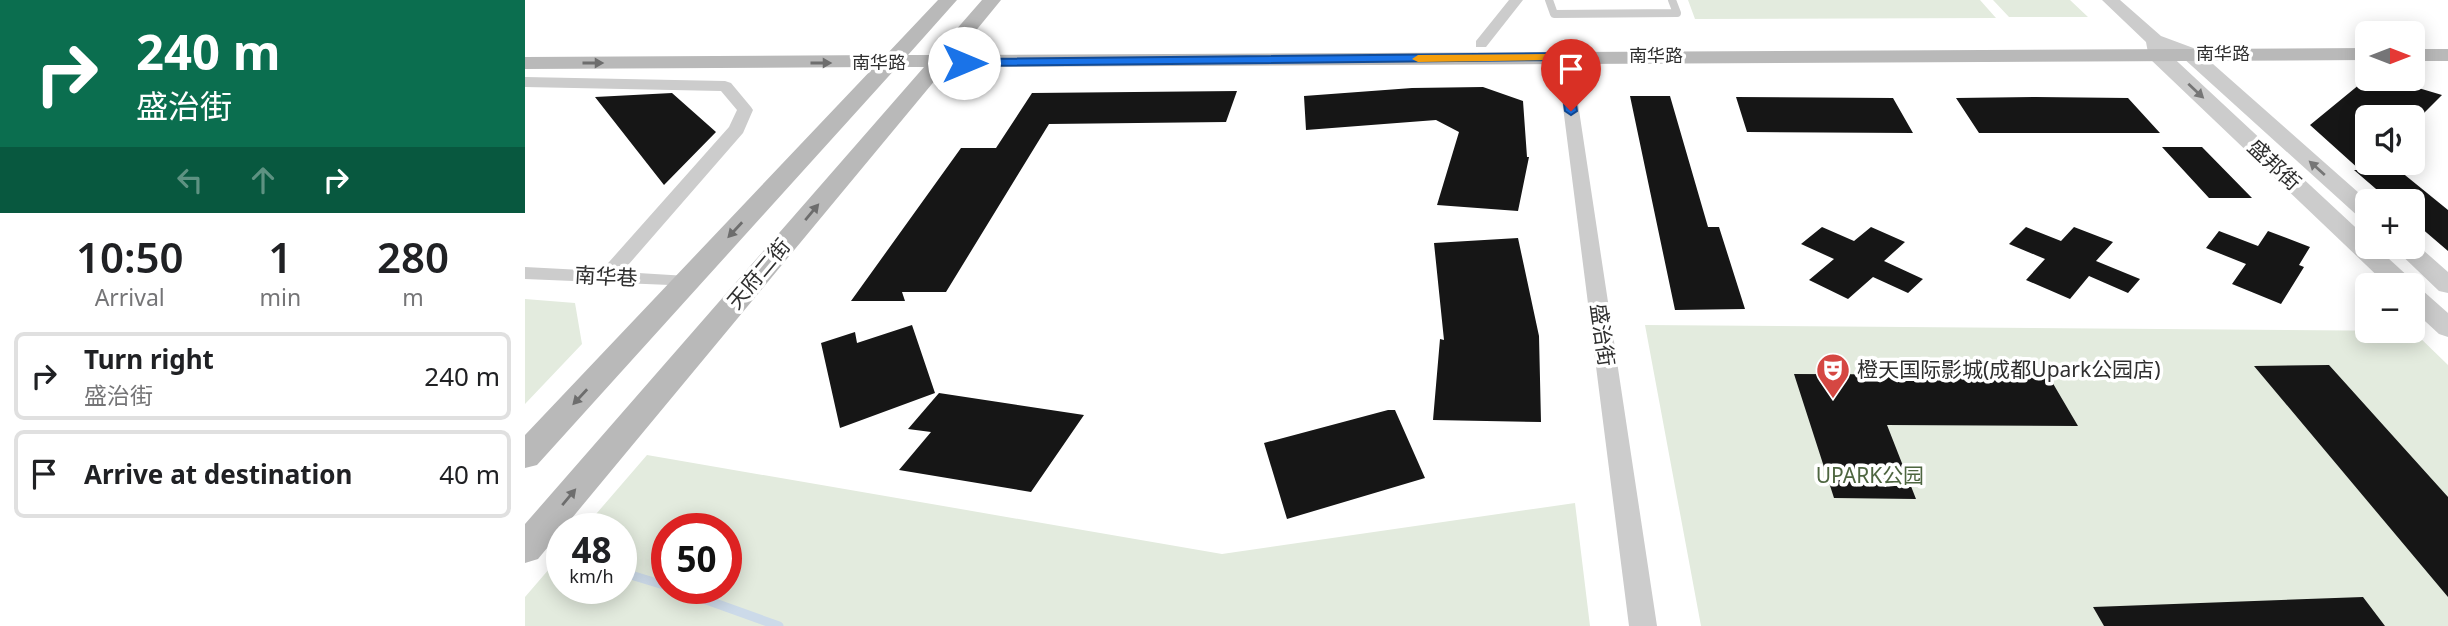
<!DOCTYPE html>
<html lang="en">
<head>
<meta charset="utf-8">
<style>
  body { margin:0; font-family:"Noto Sans","Noto Sans SC",sans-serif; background:#f6f6f6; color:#202124; height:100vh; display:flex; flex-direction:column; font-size:26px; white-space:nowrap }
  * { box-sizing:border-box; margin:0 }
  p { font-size:23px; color:#757577 }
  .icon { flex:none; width:38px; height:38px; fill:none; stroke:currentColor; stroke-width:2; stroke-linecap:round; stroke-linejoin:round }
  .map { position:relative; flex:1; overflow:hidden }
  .details { display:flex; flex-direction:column; background:#fff; width:525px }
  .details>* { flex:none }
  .banner { background:#0b6e4f; color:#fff; overflow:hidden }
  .needle { width:46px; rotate:90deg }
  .buttons { position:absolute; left:1830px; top:21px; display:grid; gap:14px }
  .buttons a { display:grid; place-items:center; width:70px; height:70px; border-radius:10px; background:#fff; box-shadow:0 4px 18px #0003; font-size:35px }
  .speed { position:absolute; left:21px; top:513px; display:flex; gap:14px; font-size:35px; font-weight:700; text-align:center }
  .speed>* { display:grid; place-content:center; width:91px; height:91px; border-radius:50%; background:#fff; box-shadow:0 4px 18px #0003; line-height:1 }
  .speed small { font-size:18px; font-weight:400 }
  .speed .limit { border:10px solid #d22; background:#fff; color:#111 }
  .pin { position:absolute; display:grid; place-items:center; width:60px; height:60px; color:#fff; margin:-72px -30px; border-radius:50% 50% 50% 0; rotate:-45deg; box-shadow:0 0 7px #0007 }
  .pin .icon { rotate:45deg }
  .me { position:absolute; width:77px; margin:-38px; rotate:90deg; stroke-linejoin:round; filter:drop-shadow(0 0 5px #0008) }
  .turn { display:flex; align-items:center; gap:24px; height:147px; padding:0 21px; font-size:32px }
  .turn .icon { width:91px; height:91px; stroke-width:2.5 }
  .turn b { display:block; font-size:49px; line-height:60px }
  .lanes { display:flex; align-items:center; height:66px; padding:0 21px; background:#0003; justify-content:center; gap:35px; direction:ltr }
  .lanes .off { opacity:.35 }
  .eta { display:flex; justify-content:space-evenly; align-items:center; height:119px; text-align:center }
  .eta b { font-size:42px; font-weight:600; line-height:49px }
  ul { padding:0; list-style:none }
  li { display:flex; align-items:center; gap:21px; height:88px; margin:0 14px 10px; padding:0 7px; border:4px solid #e0e0e0; border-radius:10px }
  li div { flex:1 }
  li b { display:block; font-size:26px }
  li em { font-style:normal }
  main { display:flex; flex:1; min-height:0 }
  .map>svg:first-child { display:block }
  .green { fill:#e3ebde; fill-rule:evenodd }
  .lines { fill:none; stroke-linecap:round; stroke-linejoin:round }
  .stream { stroke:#ccdae9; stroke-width:9 }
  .building { fill:#161616 }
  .service { stroke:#ccc; stroke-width:8 }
  .minor { fill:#ccc; fill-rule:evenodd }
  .tertiary { fill:#ccc; fill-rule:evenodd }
  .secondary { fill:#b9b9b9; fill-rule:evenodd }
  .oneway { fill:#6d6d6d }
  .oneway2 { fill:#767676 }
  .route { fill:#1a73e8; stroke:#114b97; stroke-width:2 }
  .slow { fill:#f59e0b }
  .labels { text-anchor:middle; stroke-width:7; stroke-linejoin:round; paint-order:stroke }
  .far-street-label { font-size:18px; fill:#2f2f2f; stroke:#fff }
  .street-label { font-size:21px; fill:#2f2f2f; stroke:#fff }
  .poi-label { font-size:21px; fill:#2f2f2f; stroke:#fff; text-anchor:start }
  .park-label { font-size:21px; fill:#4e6640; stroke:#fff }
</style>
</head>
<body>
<main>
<section class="details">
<div class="banner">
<div class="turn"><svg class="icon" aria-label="right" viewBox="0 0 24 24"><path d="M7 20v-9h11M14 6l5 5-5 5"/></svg><div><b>240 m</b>盛治街</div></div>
<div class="lanes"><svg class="icon off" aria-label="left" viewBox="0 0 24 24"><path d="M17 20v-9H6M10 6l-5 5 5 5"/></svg><svg class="icon off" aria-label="ahead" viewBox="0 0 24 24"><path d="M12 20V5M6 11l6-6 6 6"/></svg><svg class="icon" aria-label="right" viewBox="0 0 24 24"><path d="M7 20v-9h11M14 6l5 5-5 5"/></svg></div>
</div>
<div class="eta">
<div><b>10:50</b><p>Arrival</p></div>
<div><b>1</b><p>min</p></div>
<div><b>280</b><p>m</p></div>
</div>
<ul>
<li><svg class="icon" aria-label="right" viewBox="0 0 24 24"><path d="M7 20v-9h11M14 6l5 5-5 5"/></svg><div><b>Turn right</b><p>盛治街</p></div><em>240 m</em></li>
<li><svg class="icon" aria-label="arrive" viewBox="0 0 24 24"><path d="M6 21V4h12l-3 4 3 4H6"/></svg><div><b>Arrive at destination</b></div><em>40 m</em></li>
</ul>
</section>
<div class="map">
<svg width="1923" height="626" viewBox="0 0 1923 626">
  <rect width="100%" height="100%" fill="#fff"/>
  <path class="green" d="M1163,0h292l16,18 -301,1z
    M1468,0h77l18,17h-79z
    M0,299l50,4 7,41 -57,60z
    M1120,325l768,6 35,34v261h-747z
    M122,455l575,99 353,-51 15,123h-1065v-29l37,-43v34h59v-60h-37zM201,528v60h-59v-60z"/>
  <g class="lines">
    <path class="stream" d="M96,572l46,14
      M148,588l106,38"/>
  </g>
  <path class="building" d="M1835,84h45l37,11 -22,22h-52v53l32,1 48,39v41l-35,-30v-20h-23l-36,-31h6l-50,-45z
    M958,87l40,14 4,56h2l-11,54 -81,-6 22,-73 -23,-12 -130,10 -2,-34 108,-8z
    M712,91l-11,31 -177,2 -103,168h-44l3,9h-54l110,-153h35l36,-55z
    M147,93l44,39 -52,53 -69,-88z
    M1105,96h40l38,131h11l26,82 -70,1z
    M1211,97l157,1 20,35 -166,-1z
    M1511,97l92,1 32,35h-181l-23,-35z
    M1637,147h40l50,51h-43z
    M1297,227l32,14 17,-14 34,15 -21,19 39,18 -15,14 -35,-16 -25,22 -39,-19 25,-21 -33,-15z
    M1501,227l35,14 13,-14 39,15 -17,19 44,18 -12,14 -39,-17 -19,23 -44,-19 19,-21 -36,-15z
    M1694,231l39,15 10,-15 42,16 -11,18 5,2 -23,37 -49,-20 14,-20 -40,-16z
    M993,238l21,98 2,86 -108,-2 7,-81 4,1 -10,-97z
    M387,325l23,68 -95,35 -19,-85 34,-11 2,11z
    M1804,365l119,132v100l-194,-231z
    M1269,374l254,1 30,51 -191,-1 29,74 -82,-1z
    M414,393l145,22 -53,77 -132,-22 32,-38 -23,-3z
    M863,410h7l30,68 -138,41 -23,-76z
    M1838,597l22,29h-281l-11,-19z"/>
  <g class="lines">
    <path class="service" d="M1024,0l5,14 123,-1 -5,-13"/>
    <path class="minor" d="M984,0h14l-37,47h-10v-6z
      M1037,40l7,4 88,582h-28l-74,-582z
      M0,77l200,4 6,2 20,24 2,3 -10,23 -121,139 65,4 7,2 3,4 -3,4 -169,-7v-12l76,4 128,-144 8,-17 -16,-19 -196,-4z"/>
    <path class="tertiary" d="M1577,0h18l41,36 35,13 172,152v19l-8,-2 -178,-161 -17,-7 203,189v8h8l35,32 4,6 -2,2 -26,-2 -238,-227 -3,-16z
      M1889,242l34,30v21l-9,-2 -46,-44h20z
      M1888,288l9,2 26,23v24l-9,-3 -26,-24z"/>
    <path class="secondary" d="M413,0h19l-49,55h26l48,-55h19l-45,55 1412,-7v12l-1422,7 -408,492 -13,4v-39l399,-457h-27l-360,398 -12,3v-33l349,-368 -349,2v-12l361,-2z
      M1888,49h35v12h-35z"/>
  </g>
  <defs><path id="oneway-solid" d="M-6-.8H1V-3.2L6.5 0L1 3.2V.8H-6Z" transform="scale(1.75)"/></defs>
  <g class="oneway">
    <use href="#oneway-solid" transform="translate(68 63)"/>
    <use href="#oneway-solid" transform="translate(296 63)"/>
    <use href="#oneway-solid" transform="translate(287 212) rotate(-50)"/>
    <use href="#oneway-solid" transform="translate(210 230) rotate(133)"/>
    <use href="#oneway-solid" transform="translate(55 397) rotate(133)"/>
    <use href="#oneway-solid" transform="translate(44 497) rotate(-50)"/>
  </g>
  <g class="oneway2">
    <use href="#oneway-solid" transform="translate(1671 91) rotate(43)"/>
    <use href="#oneway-solid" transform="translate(1792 168) rotate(-138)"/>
  </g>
  <path class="route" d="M1039,53l5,4 8,54 -6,4 -6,-4 -7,-51 -594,6 -5,-3 5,-4z"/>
  <path class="slow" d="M1024,54l4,1v5l-135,2 -6,-3 6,-4z"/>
  <defs>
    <g id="theatre-pin" transform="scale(1.75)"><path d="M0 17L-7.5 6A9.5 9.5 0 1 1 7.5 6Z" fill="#d54742" stroke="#fff"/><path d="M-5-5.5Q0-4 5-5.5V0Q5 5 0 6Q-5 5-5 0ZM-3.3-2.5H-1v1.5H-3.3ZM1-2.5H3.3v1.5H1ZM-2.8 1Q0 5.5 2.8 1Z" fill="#fff"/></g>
  </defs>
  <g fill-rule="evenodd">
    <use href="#theatre-pin" x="1308" y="370"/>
  </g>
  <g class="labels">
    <g class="far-street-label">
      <text x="1698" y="60">南华路</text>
      <text x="1131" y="62">南华路</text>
      <text x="354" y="69">南华路</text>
    </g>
    <g class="street-label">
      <text transform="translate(1749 165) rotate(43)" y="7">盛邦街</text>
      <text transform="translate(234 274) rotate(-50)" y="7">天府二街</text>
      <text transform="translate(81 277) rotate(3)" y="7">南华巷</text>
      <text transform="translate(1077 335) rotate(82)" y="7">盛治街</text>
    </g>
    <g class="poi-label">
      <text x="1332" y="377">橙天国际影城(成都Upark公园店)</text>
    </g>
    <g class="park-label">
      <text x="1345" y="483">UPARK公园</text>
    </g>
  </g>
</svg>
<div class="buttons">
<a><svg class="needle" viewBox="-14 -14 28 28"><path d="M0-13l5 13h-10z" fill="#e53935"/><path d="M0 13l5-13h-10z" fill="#757577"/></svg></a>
<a><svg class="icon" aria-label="sound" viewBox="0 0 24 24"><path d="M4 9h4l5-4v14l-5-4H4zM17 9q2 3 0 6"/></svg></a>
<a>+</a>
<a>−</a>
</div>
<div class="speed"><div>48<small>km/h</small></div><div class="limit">50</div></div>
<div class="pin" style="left:1046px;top:111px;background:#d93025"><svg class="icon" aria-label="arrive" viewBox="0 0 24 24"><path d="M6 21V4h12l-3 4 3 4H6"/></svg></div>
<svg class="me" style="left:439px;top:63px" viewBox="-20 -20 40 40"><circle r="19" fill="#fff"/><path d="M0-13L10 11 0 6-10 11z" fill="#1a73e8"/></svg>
</div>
</main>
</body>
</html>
